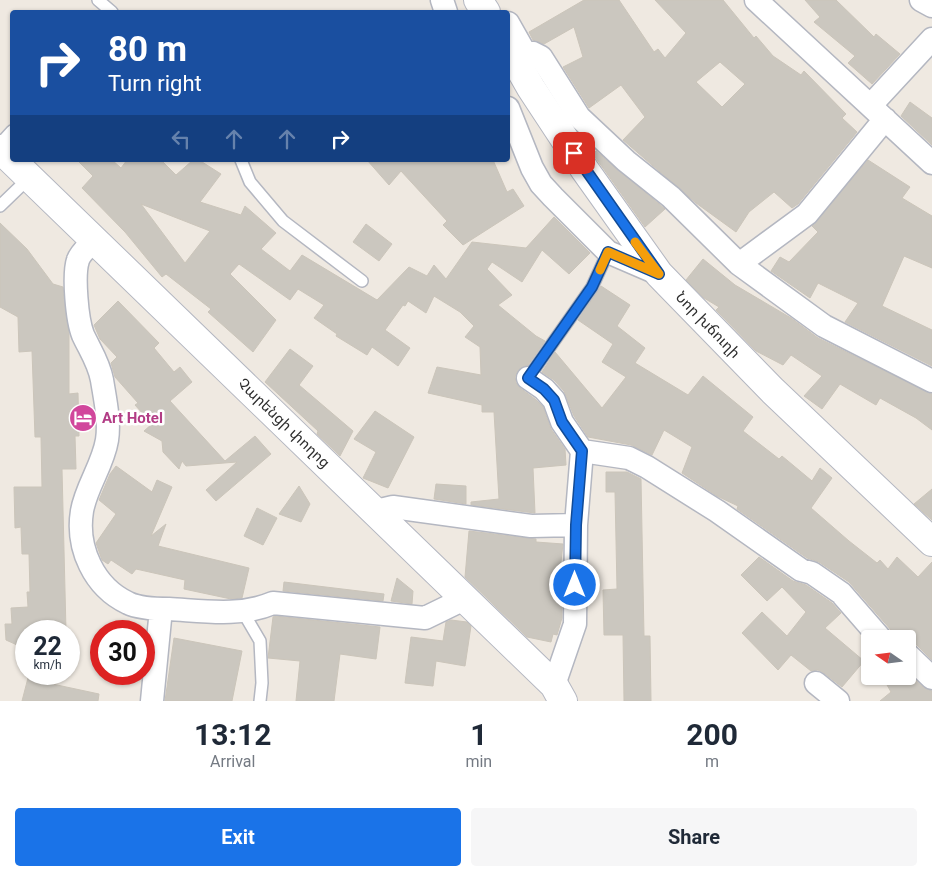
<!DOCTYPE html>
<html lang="en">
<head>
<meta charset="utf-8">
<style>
  body { margin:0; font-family:Roboto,"Noto Sans Armenian",sans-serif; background:#f6f6f7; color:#1f2937; height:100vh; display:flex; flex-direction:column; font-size:19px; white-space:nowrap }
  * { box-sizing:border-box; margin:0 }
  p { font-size:16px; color:#747a83 }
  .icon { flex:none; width:28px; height:28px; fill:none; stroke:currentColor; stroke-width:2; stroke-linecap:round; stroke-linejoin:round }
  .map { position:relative; height:701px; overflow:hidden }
  .details { display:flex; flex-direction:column; background:#fff; flex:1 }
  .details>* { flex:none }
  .guide { position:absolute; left:10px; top:10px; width:500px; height:152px; border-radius:5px; box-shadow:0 1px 4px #0004; background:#1a4fa0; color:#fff; overflow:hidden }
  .needle { width:32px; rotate:284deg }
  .fabs { position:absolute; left:861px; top:630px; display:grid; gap:10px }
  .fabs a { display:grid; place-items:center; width:55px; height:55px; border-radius:5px; background:#fff; box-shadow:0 1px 4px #0004; font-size:25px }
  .speed { position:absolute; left:15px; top:620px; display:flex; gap:10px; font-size:25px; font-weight:700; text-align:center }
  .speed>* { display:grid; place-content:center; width:65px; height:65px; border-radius:50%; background:#fff; box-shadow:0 1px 4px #0004; line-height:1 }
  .speed small { font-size:12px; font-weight:400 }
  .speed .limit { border:8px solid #d22; background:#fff; color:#111 }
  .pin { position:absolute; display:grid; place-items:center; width:42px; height:42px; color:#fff; margin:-21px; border-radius:10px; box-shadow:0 2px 8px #0006 }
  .me { position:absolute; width:55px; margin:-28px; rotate:0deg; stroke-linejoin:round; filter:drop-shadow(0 0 4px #0008) }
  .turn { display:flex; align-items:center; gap:18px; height:105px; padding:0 15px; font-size:22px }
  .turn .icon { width:65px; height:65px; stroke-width:2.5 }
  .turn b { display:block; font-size:35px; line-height:42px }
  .lanes { display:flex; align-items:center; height:48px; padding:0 15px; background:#0003; justify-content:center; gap:25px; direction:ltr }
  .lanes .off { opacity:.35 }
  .eta { display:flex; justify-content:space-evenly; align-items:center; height:85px; text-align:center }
  .eta b { font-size:30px; font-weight:700; line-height:35px }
  .action { display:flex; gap:10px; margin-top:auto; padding:10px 15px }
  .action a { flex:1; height:58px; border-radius:5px; background:#1a73e8; color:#fff; font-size:20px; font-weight:700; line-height:58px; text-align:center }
  .action a+a { background:#f6f6f7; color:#1f2937 }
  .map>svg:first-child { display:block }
  .building { fill:#cbc7bf; stroke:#cbc5ba; fill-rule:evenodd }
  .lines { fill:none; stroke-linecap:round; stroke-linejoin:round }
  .service-casing { stroke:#b4b7c1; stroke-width:14 }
  .minor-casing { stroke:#b4b7c1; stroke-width:25 }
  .secondary-casing { stroke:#b4b7c1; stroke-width:30 }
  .service { stroke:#fff; stroke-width:11 }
  .minor { stroke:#fff; stroke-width:22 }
  .secondary { stroke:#fff; stroke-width:28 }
  .route-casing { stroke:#114b97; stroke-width:12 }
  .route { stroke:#1a73e8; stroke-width:9 }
  .slow { stroke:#f59e0b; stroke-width:9 }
  .labels { text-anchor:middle; stroke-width:5; stroke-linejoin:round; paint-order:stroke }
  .street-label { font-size:15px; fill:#2e2e2e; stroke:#fff }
  .hotel-label { font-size:15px; font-weight:bold; fill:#b23c85; stroke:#fff; text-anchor:start }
</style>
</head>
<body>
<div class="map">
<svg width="932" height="701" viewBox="0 0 932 701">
  <rect width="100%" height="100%" fill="#efe9e1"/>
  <path class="building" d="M584,0h35l35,52 4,-3 7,9 21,-25 -31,-33h68l31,38 2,-2 17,20 28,19 3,-4 42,43 -4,4 15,14 -59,72 -6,4 -18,-16 -25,20 -13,20 -40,-29 -73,-63 22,-23 -24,-32 -32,23 -26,-41 20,-10 -9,-30 -30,17 -11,-4 -4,-8zM720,62l25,22 -23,23 -26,-25z
    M805,0h31l38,37 2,-3 24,20 -28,30 -24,-21 7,-7 -41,-34 6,-5z
    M910,102l22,16v27l-31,-29z
    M596,151l69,58 -20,18 -52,-73z
    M77,160h35l9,8 6,-8h34l15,15 17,-15h6l22,14 -21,28 41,13 4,-9 31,27 -15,16 29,22 12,-16 75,45 32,-33 18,9 7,-11 12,14 26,-37 54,6 28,-31 36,36 -21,21 -27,-24 -20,32 -30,-20 -5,7 25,26 -14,10 38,31 9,5 -17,24 -10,5 -3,7 1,6 4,5 15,11 8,8 8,22 14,20 1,16 -33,3 2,45 -64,-8v-3l28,-3 -5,-87h-12v-7l-54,-12 9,-26 44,8 -1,-28 -15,-10 9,-11 -14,-14 -26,-16 -8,17 -18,-12 -3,5 -2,-1 -18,25 25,18 -12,18 -26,-19 -5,8 -31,-19 1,-2 -23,-16 10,-13 -26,-16 -8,11 -51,-36 -9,10 46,46 -23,32 -45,-40 3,-3 -45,-35 -4,3 -37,-45 -43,-44 11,-12zM141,204l69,27 -25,32z
    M367,160h126l14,32 6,-3 11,17 -61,39 -20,-20 4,-4 -46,-50 -12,14z
    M868,160l42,27 -8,11 30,18v52l-28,-12 -22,50 50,24v36l-87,-44 13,-19 -40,-20 -8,15 -39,-27 9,-14 9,5 29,-30 -6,-6z
    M0,223l27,26 26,35 10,3 6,47v60l9,-1 1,43h-4l1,33h-14l4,162h-40v18l-20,-9 -1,-16h7l-1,-16 17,-1 -1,-15h3l-1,-38h-7l-1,-27 -6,1 -1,-41h28l-1,-50h-6l-3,-86 -13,1 -1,-35 -18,-10z
    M366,224l26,20 -13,17 -26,-19z
    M703,259l32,26 56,33 27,20 114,56v36l-16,-12 -36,-20 -4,7 -36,-21 -18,25 -18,-13 18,-20 -31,-21 -8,10 -27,-14 -40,-41 3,-3 -15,-9 -18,-18z
    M601,286l29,19 -13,21 28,22 -10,15 53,32 15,-19 50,41 -10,14 36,28 3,-3 30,25 8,-13 12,10 -21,30 38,33 28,22 3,-3 8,9 9,-12 21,20 14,-15v98l-15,-15 -9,-3v-3h-14l-3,-9 -42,-48 -30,-20 -12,-4 -70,-49 1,-3 -21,-10 -35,-23 10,-26 -28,-17 -12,25 -21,-10 -43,-8 -14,-21 -10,-25 -10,-11 -12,-8 13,-20 47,56 24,-31 -24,-15 11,-18 -35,-24z
    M118,301l41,42 -5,5 20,24 6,-5 12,15 -22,19 55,60 30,-25 16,18 -55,47 -10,-11 31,-28 -51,4 -4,-5 -3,8 -16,-17 -1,-11 -18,-10 8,-7 -17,-19 3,-2 -23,-26 -4,-14 6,-6 -17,-18 -6,-14z
    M290,349l23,17 -14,19 54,46 -13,25 -23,-22 1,-3 -53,-49z
    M375,411l39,26 -26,51 -25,-10 13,-26 -22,-13z
    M116,466l36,26 5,-12 15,7 -21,49 15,-12 -8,22 91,22 -7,30 -11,1 -47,-10 1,-9 -49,-11 -4,5 -21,-14 -3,4 -6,-4 -6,-17 20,-29 -17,-14 11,-26z
    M606,472h21l14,7 3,157h6l1,65h-27l-1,-66h-19l-1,-45 14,-1 -2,-97h-9z
    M436,484l30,2v18l-32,-5z
    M299,486l11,18 -9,18 -22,-8z
    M932,489v31l-18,-16z
    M257,508l20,10 -14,27 -19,-9z
    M469,531l67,8v3l27,2 -5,44 4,1v29l-5,17 -4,-1 -2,8 -24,-5 -62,-60z
    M759,557l34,24 13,4 26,18 9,10 -16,15 39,33 -22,26 -18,-14 -6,-3 -7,1 -20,-16 -13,15 -36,-37 20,-21 25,24 19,-24 -24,-25 -15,14 -26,-26z
    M397,578l16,13 -1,13 -21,-3z
    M284,582l100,12 -1,7 -100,-10z
    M275,616l105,11 -4,32 -36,-5 -6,47h-38l4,-40 -32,-3 5,-41z
    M451,620l16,2 4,4 -6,40 -29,-5 -3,25 -28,-3 6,-46 32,4 3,-19z
    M174,638l68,13 -10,50h-67z
    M908,673l15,14 9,4v10h-52l11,-9 -9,-16h26z
    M29,674h16l-2,8 56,12 -1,7h-76z"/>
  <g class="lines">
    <g class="service-casing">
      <path id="service" d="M98,0l14,12
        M0,144l12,-13
        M241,160l9,22 33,39 79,60
        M0,206l29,-28
        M528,378l64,-91 16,-35
        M243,612l17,29 2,42 -2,18"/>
    </g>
    <g class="minor-casing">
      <path id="minor" d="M442,0l4,12
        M756,0l176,163
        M921,0l11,6
        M508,23l17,30
        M509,51l24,2 8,4 38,60 47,44 45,36 68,67 85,62 108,55
        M871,105l61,-66
        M508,108l24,60 9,16 12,13 55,55 51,22
        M94,240c-5,6 -14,13 -16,20 -5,15 -1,60 5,75 7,15 16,28 19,45 3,19 8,41 5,60 -4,25 -21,47 -25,71 -6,37 12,76 46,92 10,5 29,6 41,6 35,2 71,8 104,-6l152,15 39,-19
        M739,264l68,-50 78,-95
        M528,378l16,11 10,11 8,22 20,29 -6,74 -1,99 -21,61
        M582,451l47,7 18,9 70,44 84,59 11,3 29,20 40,46
        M376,511l17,-4 138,19 45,-1
        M908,655l24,23
        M816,683l22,18
        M152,701l9,-92"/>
    </g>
    <g class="secondary-casing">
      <path id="secondary" d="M478,0l8,12
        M508,48l23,40 54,82 74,104 114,117 159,151
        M0,149l554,536 9,16"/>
    </g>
    <use href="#service" class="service"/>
    <use href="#minor" class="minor"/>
    <use href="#secondary" class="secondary"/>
  </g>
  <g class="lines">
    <g class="route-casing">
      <path id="route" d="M574,153l85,121 -51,-22 -16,35 -64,91 16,11 10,11 8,22 20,29 -6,74 -1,60"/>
    </g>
    <use href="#route" class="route"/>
    <path class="slow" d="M600,270l8,-18 51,22 -24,-32"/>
  </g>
  <defs>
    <g id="hotel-disc" transform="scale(1.4375)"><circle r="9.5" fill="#d1479c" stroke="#fff"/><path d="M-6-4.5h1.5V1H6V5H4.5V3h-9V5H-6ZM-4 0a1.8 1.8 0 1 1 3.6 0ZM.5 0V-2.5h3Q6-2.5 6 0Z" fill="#fff"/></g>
  </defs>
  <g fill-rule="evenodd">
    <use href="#hotel-disc" x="83" y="418"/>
  </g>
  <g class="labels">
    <g class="street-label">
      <text transform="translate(708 325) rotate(46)" y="5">Նոր խճուղի</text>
      <text transform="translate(284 423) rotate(44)" y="5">Չարենցի փողոց</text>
    </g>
    <g class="hotel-label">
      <text x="102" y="423">Art Hotel</text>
    </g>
  </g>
</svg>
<div class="fabs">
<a><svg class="needle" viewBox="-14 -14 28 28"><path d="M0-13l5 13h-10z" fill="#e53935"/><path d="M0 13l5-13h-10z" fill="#747a83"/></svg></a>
</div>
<div class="speed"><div>22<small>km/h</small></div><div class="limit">30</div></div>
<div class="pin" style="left:574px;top:153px;background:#d93025"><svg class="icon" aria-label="arrive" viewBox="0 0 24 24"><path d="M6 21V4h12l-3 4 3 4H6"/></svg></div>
<svg class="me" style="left:575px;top:585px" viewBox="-20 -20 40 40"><circle r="17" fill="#1a73e8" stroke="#fff" stroke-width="3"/><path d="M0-11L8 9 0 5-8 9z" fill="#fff"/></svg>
<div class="guide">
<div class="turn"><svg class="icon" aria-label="right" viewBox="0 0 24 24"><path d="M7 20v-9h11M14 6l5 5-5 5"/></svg><div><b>80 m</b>Turn right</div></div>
<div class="lanes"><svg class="icon off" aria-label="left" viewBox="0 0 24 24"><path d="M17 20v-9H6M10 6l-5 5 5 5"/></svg><svg class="icon off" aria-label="ahead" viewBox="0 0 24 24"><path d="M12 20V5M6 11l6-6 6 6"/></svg><svg class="icon off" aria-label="ahead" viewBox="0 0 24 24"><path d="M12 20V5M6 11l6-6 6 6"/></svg><svg class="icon" aria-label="right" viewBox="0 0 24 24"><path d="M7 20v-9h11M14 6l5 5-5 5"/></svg></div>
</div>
</div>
<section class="details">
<div class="eta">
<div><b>13:12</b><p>Arrival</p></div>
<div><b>1</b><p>min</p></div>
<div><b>200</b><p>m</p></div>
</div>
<div class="action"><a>Exit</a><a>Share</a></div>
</section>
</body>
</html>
